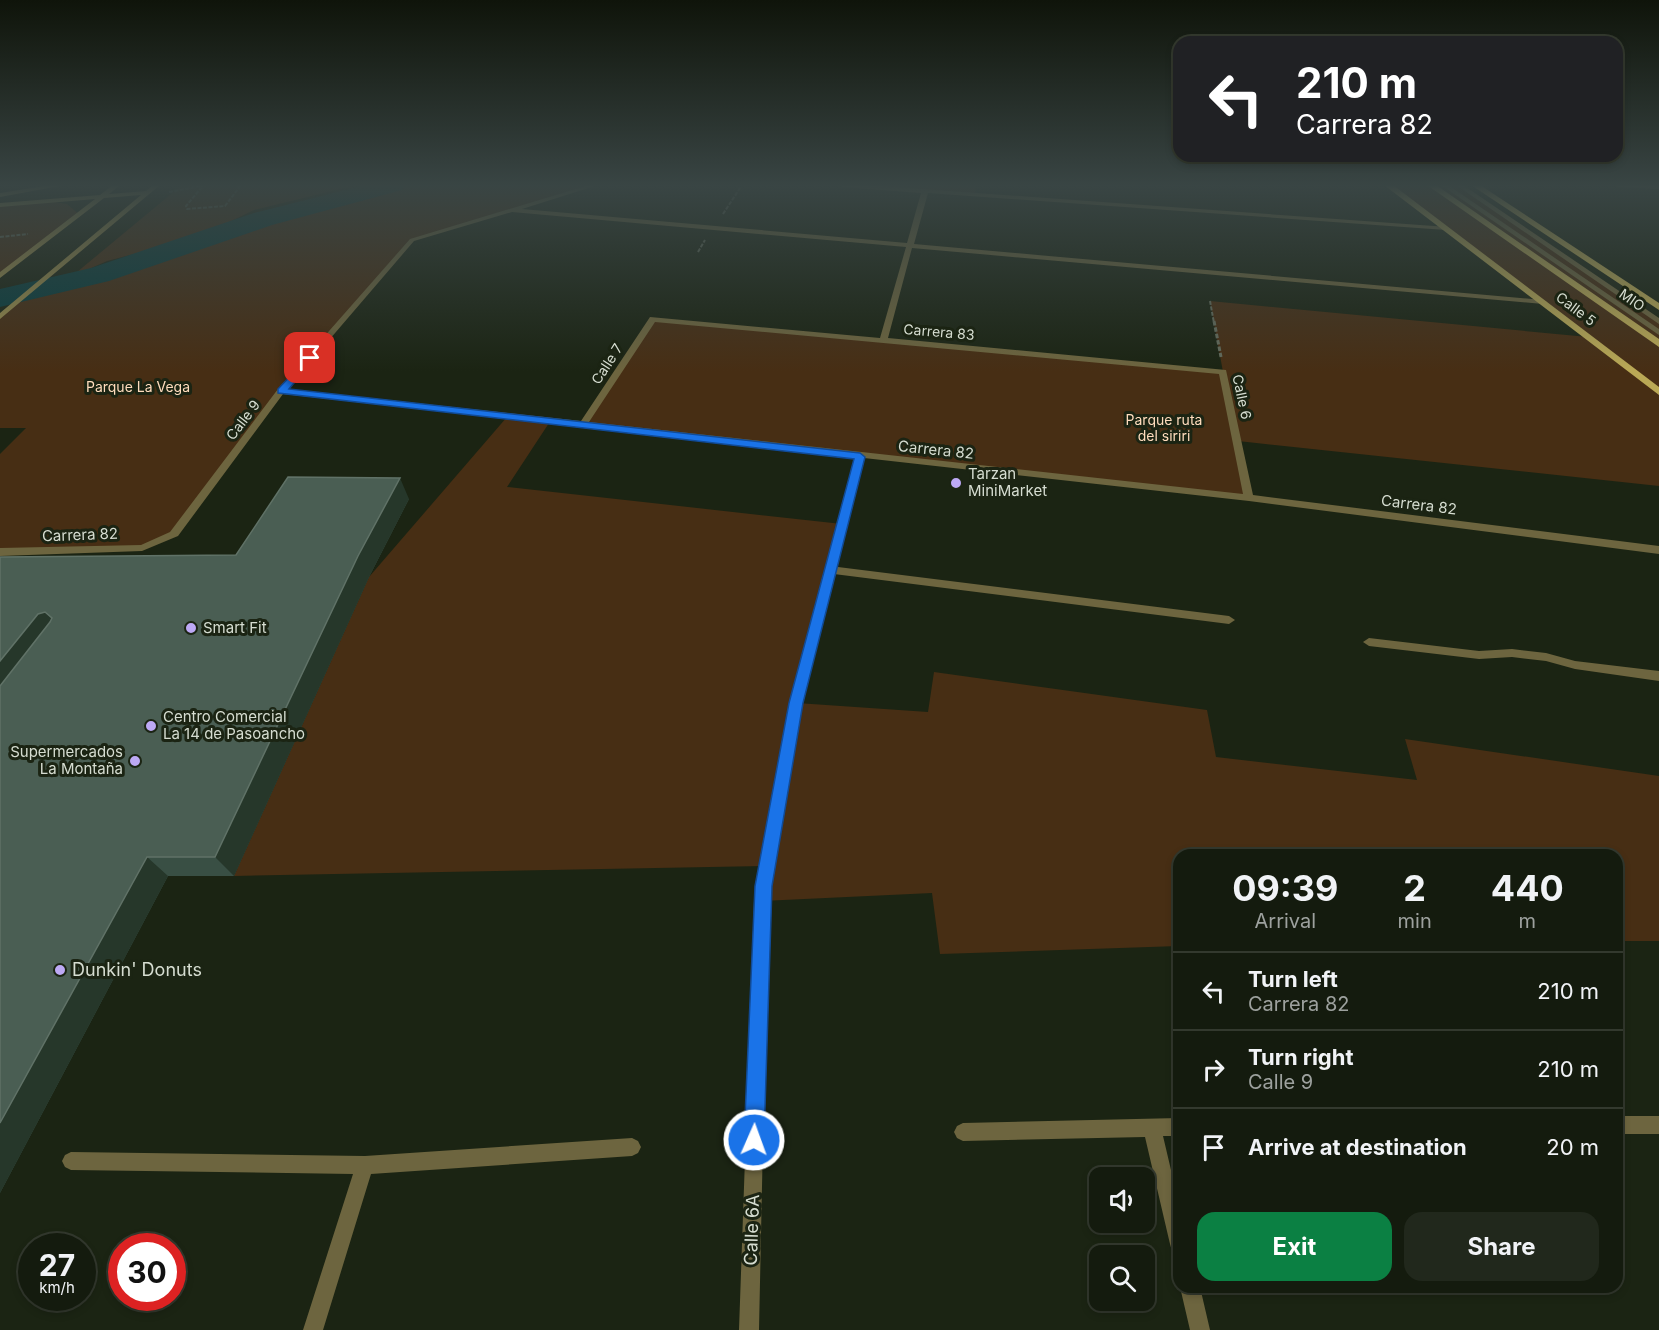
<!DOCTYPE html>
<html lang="en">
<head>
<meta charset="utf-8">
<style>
  body { margin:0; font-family:Inter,sans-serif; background:#21281c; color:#f1f3f6; height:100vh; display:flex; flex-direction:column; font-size:22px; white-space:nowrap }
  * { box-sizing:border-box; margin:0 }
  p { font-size:20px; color:#9da19e }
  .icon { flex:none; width:33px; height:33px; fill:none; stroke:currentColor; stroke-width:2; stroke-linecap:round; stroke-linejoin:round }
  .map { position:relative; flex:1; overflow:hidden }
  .panel { position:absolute; left:1173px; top:849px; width:450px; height:444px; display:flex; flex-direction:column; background:#141b0e; border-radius:18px; box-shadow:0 3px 9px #0003,0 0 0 2px #33392e }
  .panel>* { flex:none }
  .guide { position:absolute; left:1173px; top:36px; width:450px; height:126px; border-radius:18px; box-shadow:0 3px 9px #0003,0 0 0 2px #33392e; background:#202124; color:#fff; overflow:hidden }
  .controls { position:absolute; left:1089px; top:1167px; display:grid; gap:12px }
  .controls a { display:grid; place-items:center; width:66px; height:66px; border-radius:12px; background:#141b0e; box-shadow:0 3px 9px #0003,0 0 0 2px #33392e; font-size:30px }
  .speed { position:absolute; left:18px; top:1233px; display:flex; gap:12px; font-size:30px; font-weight:700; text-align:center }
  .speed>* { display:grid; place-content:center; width:78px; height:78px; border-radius:50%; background:#141b0e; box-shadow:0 3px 9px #0003,0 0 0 2px #33392e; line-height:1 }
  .speed small { font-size:15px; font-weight:400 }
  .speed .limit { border:9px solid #d22; background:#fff; color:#111 }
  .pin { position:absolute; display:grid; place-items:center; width:51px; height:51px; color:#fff; margin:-26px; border-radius:12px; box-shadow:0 3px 9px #0006 }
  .me { position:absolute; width:66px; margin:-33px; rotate:2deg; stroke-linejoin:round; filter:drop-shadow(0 0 4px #0008) }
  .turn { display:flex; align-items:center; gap:21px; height:126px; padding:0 24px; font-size:27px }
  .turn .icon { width:78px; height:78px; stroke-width:2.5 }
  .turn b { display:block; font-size:42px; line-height:51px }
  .eta { display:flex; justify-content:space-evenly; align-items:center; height:102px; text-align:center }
  .eta b { font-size:36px; font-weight:700; line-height:42px }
  .primary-button { display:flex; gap:12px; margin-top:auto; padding:12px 24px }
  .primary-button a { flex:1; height:69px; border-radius:18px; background:#0b8043; color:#fff; font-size:24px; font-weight:700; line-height:69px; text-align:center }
  .primary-button a+a { background:#21281c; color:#f1f3f6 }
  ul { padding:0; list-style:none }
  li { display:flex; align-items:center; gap:18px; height:78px; padding:0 24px; border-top:2px solid #33392e }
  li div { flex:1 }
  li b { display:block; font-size:22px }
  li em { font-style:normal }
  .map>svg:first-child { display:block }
  .green { fill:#472e14 }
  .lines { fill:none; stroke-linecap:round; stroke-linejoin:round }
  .river { fill:#093d3e; fill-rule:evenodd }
  .path-far1 { stroke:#636b5c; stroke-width:2; stroke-dasharray:4 1.5; stroke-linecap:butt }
  .path { stroke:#636b5c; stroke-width:3; stroke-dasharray:4.5 2; stroke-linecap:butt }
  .lane { fill:#6d653f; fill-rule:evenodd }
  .street { fill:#6d653f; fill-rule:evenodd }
  .secondary { fill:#988b4c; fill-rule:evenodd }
  .primary { fill:#baa956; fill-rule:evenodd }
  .wall { fill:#394f44 }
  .shaded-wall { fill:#26372a }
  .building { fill:#4a5e53; stroke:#607267; stroke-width:1.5 }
  .route { fill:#1a73e8; stroke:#114b97; stroke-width:1.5 }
  .poi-dot { fill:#bda9f5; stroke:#1b2413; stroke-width:2 }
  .labels { text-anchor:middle; stroke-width:6; stroke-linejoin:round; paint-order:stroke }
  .far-street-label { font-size:14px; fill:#d6ddd1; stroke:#1b2413 }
  .far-park-label { font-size:14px; fill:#ffdcbd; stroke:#1b2413 }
  .street-label { font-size:15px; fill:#d6ddd1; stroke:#1b2413 }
  .poi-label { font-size:15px; fill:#d6ddd1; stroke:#1b2413; text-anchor:start }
  .near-poi-label { font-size:18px; fill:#d6ddd1; stroke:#1b2413; text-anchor:start }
  .near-street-label { font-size:18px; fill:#d6ddd1; stroke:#1b2413 }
</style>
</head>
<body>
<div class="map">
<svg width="1659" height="1330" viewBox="0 0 1659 1330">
  <rect width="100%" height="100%" fill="#1b2413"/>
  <path class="green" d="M182,185h175l-103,25 -58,28 -89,23 -36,16z
    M393,185h202l-183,55 -131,151 -107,143 -32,14 -142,4v-98l26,-26h-26v-111l30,-25 69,-17 164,-56z
    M842,185h134l-1,9z
    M1388,185h71l200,137v164l-421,-45 11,57 -665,-75 69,-104 570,53 -13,-71 378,36z
    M49,201l18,3 13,11 -80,61v-71z
    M507,417l44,3 -44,67 335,37 -45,179 131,9 6,-40 273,38 9,47 201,23 -12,-41 254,37v165h-42v-86h-438v91l-239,8 -8,-61 -171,8 5,-35 -532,10 135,-299z"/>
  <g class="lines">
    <path class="river" d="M365,185h40l-3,5 -130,35 -163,56 -109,26v-18l91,-21 163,-55z"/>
    <path class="path-far1" d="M202,187l-16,19 1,3 38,-3 16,-21
      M169,192l37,-7
      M723,214l19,-29
      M0,237l28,-3
      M698,252l7,-12
      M1210,301l4,22"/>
    <path class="path" d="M1214,321l7,36"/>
    <path class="lane" d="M1441,185h7l211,144v6z
      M1456,185h7l196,133v6z
      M1615,185h44v4l-41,-2z
      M830,566l399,50 6,4 -6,4 -403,-51 -1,-3 1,-3z
      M1369,638l110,13 33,-2 34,4 29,8 84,10v10l-84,-12 -29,-8 -34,-4 -33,2 -110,-13 -6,-4z"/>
    <path class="street" d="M589,185h9l-76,24 385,34 14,-50 -79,-6 -3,-2h28l581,42v2l-2,1 -518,-37 -14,51 629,56 4,2 -4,2 -631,-56 -24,90 338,32 27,125 406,51v8l-410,-53 -385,-43 -62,245 -34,198 -9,429h-20l15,-429 36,-198 65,-246 -572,-63 -105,142 -36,15 -142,5v-8l141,-3 29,-13 108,-143 132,-150zM512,212l394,35 -26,91 -230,-21 -69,104 -294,-32 127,-148zM655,322l564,52 24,120 -654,-72z
      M1617,1116h42v18h-42z
      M1179,1118v18h-16l16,68v49l-7,-2 -2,-7 -25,-107 -182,4 -6,-3 -3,-6 3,-6 6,-3z
      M632,1138l6,3 3,6 -3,6 -6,3 -261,18 -48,156h-20l50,-156 -282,-4 -6,-3 -3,-6 3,-6 6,-3 294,4z
      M1180,1287h20l10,43h-20z"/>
    <path class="secondary" d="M51,185h14l-65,12v-4z
      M113,185h7l-11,9 37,-3 7,-6h7l-160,134v-6l141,-118 -37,3 -104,80v-6l95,-73 -95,8v-4l100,-8z"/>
    <path class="primary" d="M1384,185h9l266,202v8z
      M1427,185h9l223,154v8z
      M1471,185h9l179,118v7z"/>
  </g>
  <path class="wall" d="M409,499l-40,78 -135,299h-66l-168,317v-636l236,-2z"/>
  <path class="shaded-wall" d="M400,478l9,21 -40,78 -135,299 -19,-19 143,-301z
    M45,612l19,21 -64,76v-48l38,-47z
    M147,857l21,19 -168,317v-70z"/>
  <path class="building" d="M288,477l112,1 -42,78 -143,301h-68l-147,266v-437l50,-64 2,-4 -7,-6 -7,2 -38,47v-104l236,-2z"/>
  <linearGradient id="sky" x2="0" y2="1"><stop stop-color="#0f140a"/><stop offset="0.5" stop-color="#394544"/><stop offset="1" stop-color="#394544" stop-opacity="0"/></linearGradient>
  <rect width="1659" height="371" fill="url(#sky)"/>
  <path class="route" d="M310,355l5,3 -26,31 571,64 5,4 -62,246 -31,183 -8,254 -3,7 -7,3 -7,-3 -3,-7 11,-254 34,-183 65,-244 -576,-66v-4z"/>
  <g class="poi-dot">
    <circle cx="956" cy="483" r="6"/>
    <circle cx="191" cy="628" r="6"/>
    <circle cx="151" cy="726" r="6"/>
    <circle cx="135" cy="761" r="6"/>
    <circle cx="60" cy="970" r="6"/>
  </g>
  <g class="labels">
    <g class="far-street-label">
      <text transform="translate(1632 300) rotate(35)" y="5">MIO</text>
      <text transform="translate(1576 309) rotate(37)" y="5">Calle 5</text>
      <text transform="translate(939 332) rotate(5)" y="5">Carrera 83</text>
      <text transform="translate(607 364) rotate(-57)" y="5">Calle 7</text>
      <text transform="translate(1242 397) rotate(78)" y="5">Calle 6</text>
      <text transform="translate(243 420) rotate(-53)" y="5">Calle 9</text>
    </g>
    <g class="far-park-label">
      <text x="138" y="392">Parque La Vega</text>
      <text x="1164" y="425">Parque ruta<tspan x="1164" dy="16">del siriri</tspan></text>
    </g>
    <g class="street-label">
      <text transform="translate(936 450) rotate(6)" y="5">Carrera 82</text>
      <text transform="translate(1419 505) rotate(7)" y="5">Carrera 82</text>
      <text transform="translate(80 535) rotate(-2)" y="5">Carrera 82</text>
    </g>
    <g class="poi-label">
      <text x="968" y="479">Tarzan<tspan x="968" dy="17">MiniMarket</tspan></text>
      <text x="203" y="633">Smart Fit</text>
      <text x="163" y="722">Centro Comercial<tspan x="163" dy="17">La 14 de Pasoancho</tspan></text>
      <text x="123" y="757" text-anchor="end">Supermercados<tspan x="123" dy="17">La Montaña</tspan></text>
    </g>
    <g class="near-poi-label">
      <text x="72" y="976">Dunkin' Donuts</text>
    </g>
    <g class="near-street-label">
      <text transform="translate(752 1230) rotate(-88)" y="6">Calle 6A</text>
    </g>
  </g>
</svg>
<div class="controls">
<a><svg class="icon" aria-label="sound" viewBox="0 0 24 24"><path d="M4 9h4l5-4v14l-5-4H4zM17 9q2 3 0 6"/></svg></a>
<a><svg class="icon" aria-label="search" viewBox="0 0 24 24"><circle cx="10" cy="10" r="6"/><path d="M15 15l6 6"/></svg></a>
</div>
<div class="speed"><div>27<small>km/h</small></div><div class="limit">30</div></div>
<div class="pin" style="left:310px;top:358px;background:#d93025"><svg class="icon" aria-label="arrive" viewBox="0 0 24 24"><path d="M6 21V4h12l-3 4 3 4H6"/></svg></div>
<svg class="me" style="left:754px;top:1140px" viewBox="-20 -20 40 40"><circle r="17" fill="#1a73e8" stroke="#fff" stroke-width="3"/><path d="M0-11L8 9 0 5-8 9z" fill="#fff"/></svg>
<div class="guide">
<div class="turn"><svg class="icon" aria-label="left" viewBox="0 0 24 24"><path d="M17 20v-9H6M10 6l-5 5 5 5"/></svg><div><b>210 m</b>Carrera 82</div></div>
</div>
<section class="panel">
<div class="eta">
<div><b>09:39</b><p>Arrival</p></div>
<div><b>2</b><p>min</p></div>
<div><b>440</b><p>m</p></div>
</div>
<ul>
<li><svg class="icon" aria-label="left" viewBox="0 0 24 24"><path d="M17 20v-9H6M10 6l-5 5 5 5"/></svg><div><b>Turn left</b><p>Carrera 82</p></div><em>210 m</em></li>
<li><svg class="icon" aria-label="right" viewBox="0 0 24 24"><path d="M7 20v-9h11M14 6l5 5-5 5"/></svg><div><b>Turn right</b><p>Calle 9</p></div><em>210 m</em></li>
<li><svg class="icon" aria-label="arrive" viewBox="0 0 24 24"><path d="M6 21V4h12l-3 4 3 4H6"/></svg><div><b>Arrive at destination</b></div><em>20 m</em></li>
</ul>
<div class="primary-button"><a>Exit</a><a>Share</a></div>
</section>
</div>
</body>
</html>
